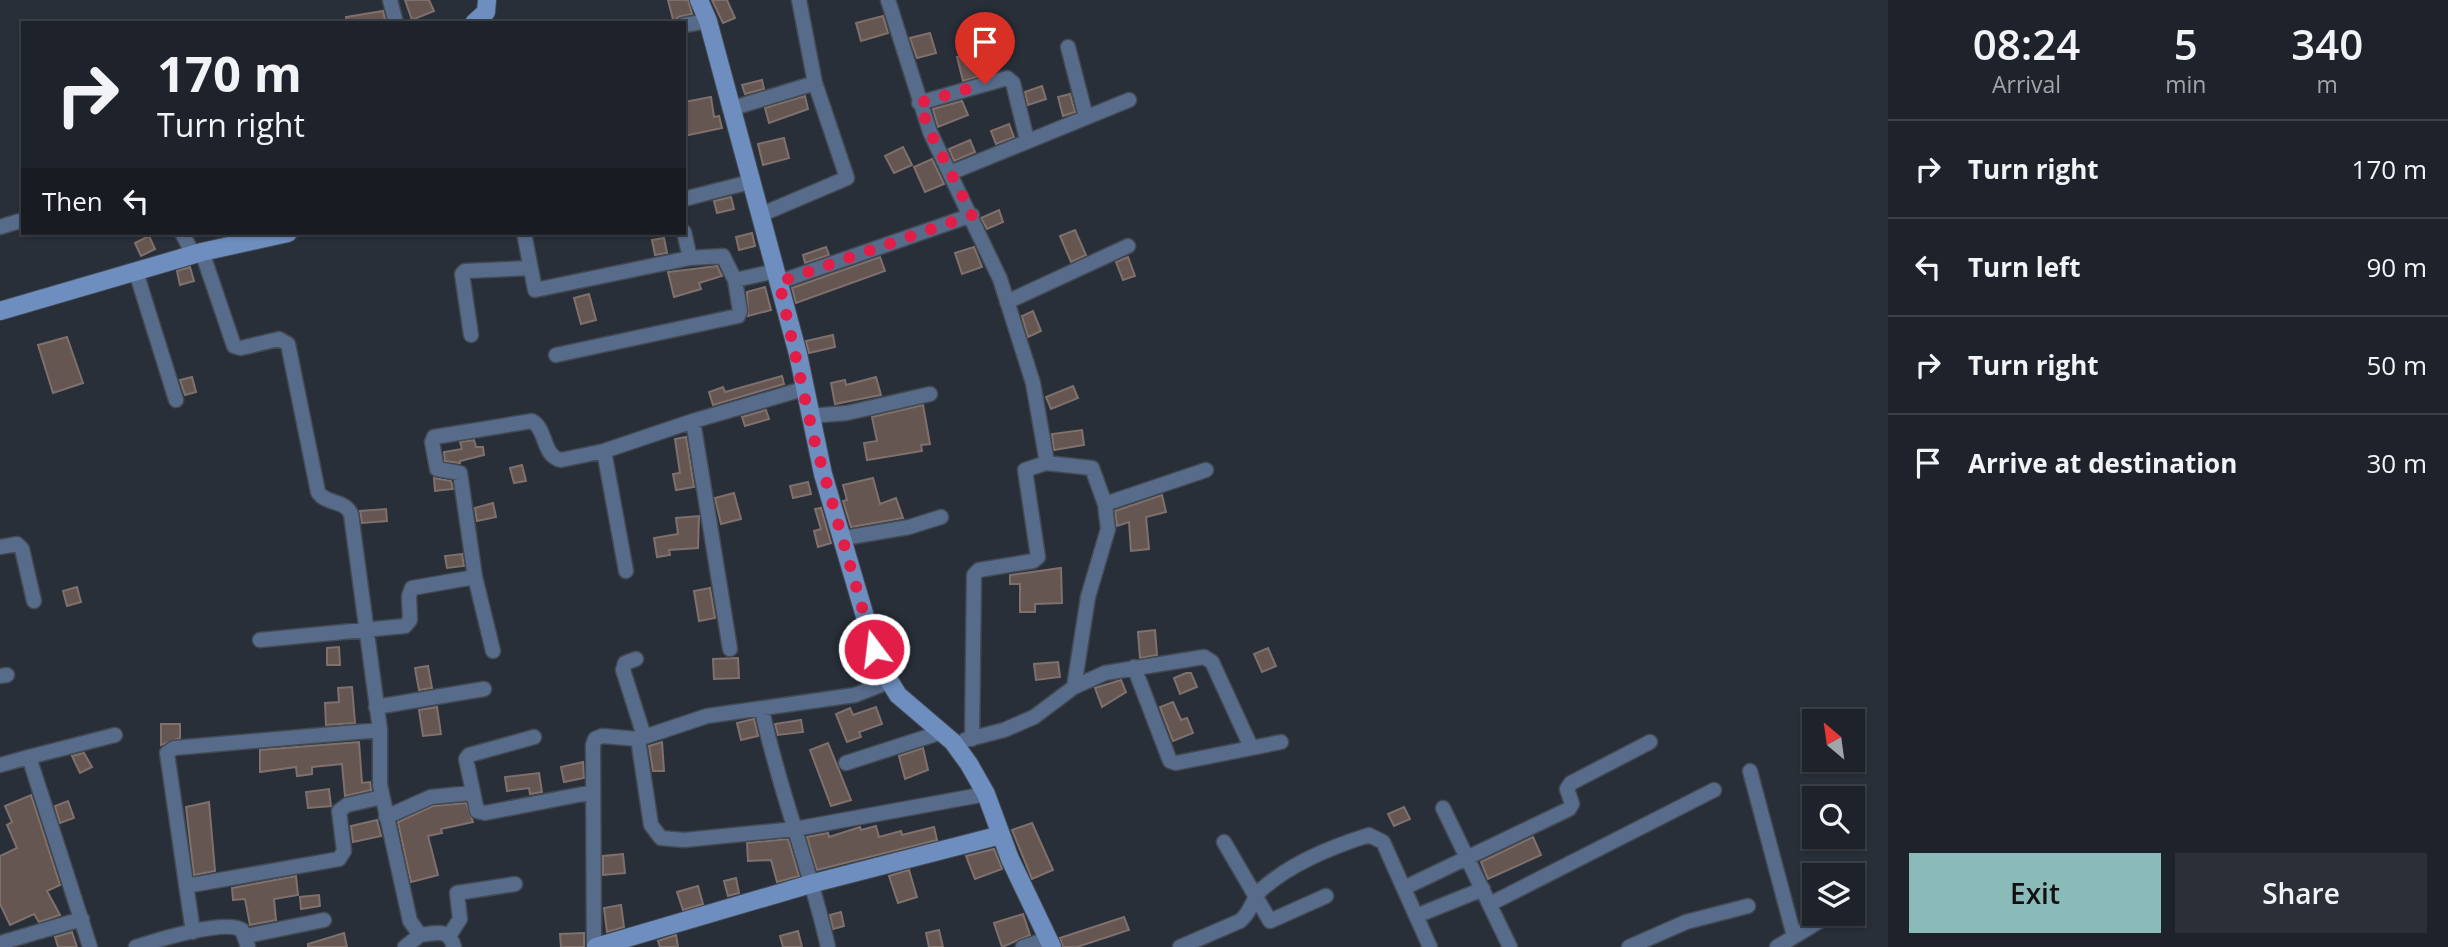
<!DOCTYPE html>
<html lang="en">
<head>
<meta charset="utf-8">
<style>
  body { margin:0; font-family:"Open Sans",sans-serif; background:#2b2f37; color:#f1f3f6; height:100vh; display:flex; flex-direction:column; font-size:26px; white-space:nowrap }
  * { box-sizing:border-box; margin:0 }
  p { font-size:23px; color:#a1a4a9 }
  .icon { flex:none; width:38px; height:38px; fill:none; stroke:currentColor; stroke-width:2; stroke-linecap:round; stroke-linejoin:round }
  .map { position:relative; flex:1; overflow:hidden }
  .panel { display:flex; flex-direction:column; background:#1e232b; width:560px }
  .panel>* { flex:none }
  .guide { position:absolute; left:21px; top:21px; width:665px; height:214px; border-radius:0px; box-shadow:0 2px 5px #0004,0 0 0 2px #3c4047; background:#1e232b; color:#f1f3f6; overflow:hidden }
  .needle { width:46px; rotate:331deg }
  .fabs { position:absolute; left:1802px; top:709px; display:grid; gap:14px }
  .fabs a { display:grid; place-items:center; width:63px; height:63px; border-radius:0px; background:#1e232b; box-shadow:0 2px 5px #0004,0 0 0 2px #3c4047; font-size:35px }
  .pin { position:absolute; display:grid; place-items:center; width:60px; height:60px; color:#fff; margin:-72px -30px; border-radius:50% 50% 50% 0; rotate:-45deg; box-shadow:0 0 7px #0007 }
  .pin .icon { rotate:45deg }
  .me { position:absolute; width:77px; margin:-38px; rotate:345deg; stroke-linejoin:round; filter:drop-shadow(0 0 5px #0008) }
  .turn { display:flex; align-items:center; gap:24px; height:147px; padding:0 21px; font-size:32px }
  .turn .icon { width:91px; height:91px; stroke-width:2.5 }
  .turn b { display:block; font-size:49px; line-height:60px }
  .then { display:flex; align-items:center; height:66px; padding:0 21px; background:#0003; gap:14px; font-size:26px }
  .eta { display:flex; justify-content:space-evenly; align-items:center; height:119px; text-align:center }
  .eta b { font-size:42px; font-weight:600; line-height:49px }
  .primary-button { display:flex; gap:14px; margin-top:auto; padding:14px 21px }
  .primary-button a { flex:1; height:80px; border-radius:0px; background:#8bbbb9; color:#111; font-size:28px; font-weight:600; line-height:80px; text-align:center }
  .primary-button a+a { background:#2b2f37; color:#f1f3f6 }
  ul { padding:0; list-style:none }
  li { display:flex; align-items:center; gap:21px; height:98px; padding:0 21px; border-top:2px solid #3c4047 }
  li div { flex:1 }
  li b { display:block; font-size:26px }
  li em { font-style:normal }
  main { display:flex; flex:1; min-height:0 }
  .map>svg:first-child { display:block }
  .building { fill:#655652; stroke:#80706c; stroke-width:2 }
  .lines { fill:none; stroke-linecap:round; stroke-linejoin:round }
  .street-casing { stroke:#434a53; stroke-width:17 }
  .secondary-casing { stroke:#434a53; stroke-width:20 }
  .street { stroke:#576c8b; stroke-width:14 }
  .secondary { stroke:#6d8ebf; stroke-width:18 }
  .route { stroke:#e11d48; stroke-width:12; stroke-dasharray:0 21.6 }
</style>
</head>
<body>
<main>
<div class="map">
<svg width="1888" height="947" viewBox="0 0 1888 947">
  <rect width="100%" height="100%" fill="#282f39"/>
  <path class="building" d="M405,0h24l5,11 -22,9z
    M668,0h20l4,14 -14,3 -4,6z
    M712,0h15l8,18 -12,5z
    M383,11l3,12h-39l-1,-6z
    M883,16l5,17 -27,8 -5,-18z
    M930,33l6,20 -19,5 -7,-20z
    M971,53l6,24 -14,4 -6,-24z
    M762,80l2,9 -19,5 -3,-9z
    M1042,86l4,13 -18,6 -3,-13z
    M1070,94l5,18 -12,4 -5,-19z
    M805,96l3,13 -39,14 -4,-15z
    M711,97l3,20 5,-1 3,12 -38,8v-34z
    M962,101l6,14 -30,12 -5,-18z
    M1009,124l5,13 -18,7 -5,-13z
    M784,138l5,20 -26,7 -5,-21z
    M970,140l5,12 -21,9 -5,-12z
    M903,147l9,18 -18,8 -9,-17z
    M932,159l12,25 -19,8 -11,-25z
    M731,197l3,12 -17,4 -3,-12z
    M999,210l4,12 -16,7 -6,-11z
    M1075,230l11,25 -15,7 -11,-26z
    M752,233l3,13 -16,4 -3,-13z
    M149,236l6,13 -14,7 -6,-13z
    M664,238l3,15 -12,2 -3,-15z
    M826,247l3,8 -24,8 -2,-8z
    M974,247l8,20 -20,7 -7,-21z
    M880,257l5,14 -89,32 -4,-15z
    M1128,257l7,19 -12,4 -7,-18z
    M717,266l5,10 -23,7 2,6 -27,8 -6,-25z
    M190,267l4,14 -14,4 -3,-14z
    M765,287l6,23 -23,6 -1,-24z
    M589,294l7,26 -15,4 -7,-26z
    M1033,311l8,20 -13,6 -6,-21z
    M833,335l2,12 -26,6 -3,-12z
    M67,337l16,46 -30,10 -15,-48z
    M782,376l2,8 -71,21 -4,-13 14,-5 2,5z
    M192,377l4,15 -11,3 -5,-15z
    M876,377l5,18 -46,9 -4,-21 14,-3 1,5z
    M1073,386l5,12 -27,11 -5,-12z
    M923,405l7,39 -9,1 1,6 -55,9 -3,-17 13,-2 -5,-24z
    M766,410l3,9 -24,7 -3,-9z
    M1082,430l2,15 -30,5 -2,-16z
    M686,437l8,50 -18,3 -3,-16 7,-1 -5,-34z
    M474,440l2,7h7l1,8 -24,6v2l-15,-2 -1,-9 18,-3 -2,-7z
    M522,465l4,16 -12,2 -4,-15z
    M434,478l17,3 2,8 -18,2z
    M873,478l7,26 16,-6 7,20 -52,9 -8,-26 4,-1 -4,-15z
    M808,482l3,12 -18,4 -3,-12z
    M734,493l7,26 -20,5 -6,-26z
    M1162,495l4,17 -20,5 3,32 -18,2 -2,-29 -12,4 -2,-15z
    M493,503l3,14 -19,4 -2,-13z
    M821,508l10,35 -13,4 -4,-16 7,-2 -6,-20z
    M386,509l1,12 -25,2 -2,-12z
    M699,516l-1,32 -29,2 1,5 -13,2 -3,-19 24,-4 -2,-16z
    M462,554l2,12 -17,2 -2,-12z
    M1061,568l1,35 -27,1v8h-15v-28h-10v-9z
    M77,587l4,15 -14,4 -4,-15z
    M710,588l5,30 -16,3 -5,-30z
    M1155,630l2,25 -17,3 -2,-26z
    M339,647l1,18h-13v-17z
    M1268,648l8,18 -14,6 -8,-18z
    M738,658l1,20 -25,1 -1,-20z
    M1058,662l2,15 -24,3 -2,-16z
    M428,666l4,22 -13,2 -4,-22z
    M1186,673h5l6,14 -17,7 -6,-16z
    M1121,680l5,12 -24,15 -7,-19z
    M352,687l3,36 -29,2 -1,-22 14,-1 -1,-14z
    M1173,702l8,18 6,-2 6,15 -20,8 -13,-34z
    M437,707l4,27 -18,2 -4,-26z
    M876,707l6,17 -23,8 2,5 -14,5 -11,-28 14,-6 3,7z
    M754,719l4,17 -17,4 -4,-17z
    M801,720l2,12 -25,3 -3,-11z
    M161,724h19v14l-19,7z
    M359,742l3,41 8,-1 1,8 -26,6 -3,-32 -30,3v7l-15,2 -1,-9 -36,5v-22z
    M662,742l2,29h-11l-4,-25z
    M828,743l23,57 -20,6 -21,-56z
    M923,748l5,22 -23,9 -6,-23z
    M84,753l8,14 -12,6 -8,-17z
    M583,762l1,16 -20,4 -3,-15z
    M539,773l3,19 -12,2 -1,-6 -22,3 -2,-14z
    M329,789l2,17 -23,2 -2,-16z
    M31,795l29,90 -13,6 13,24 -21,7 -5,-8 -24,11 -10,-21v-48l17,-8 -10,-23 5,-3 -7,-16z
    M68,801l6,17 -14,5 -5,-17z
    M209,802l6,69 -21,4 -8,-68z
    M466,803l7,19 -32,7 1,4 -14,3 10,39 -27,7 -13,-60 35,-16z
    M1404,807l6,12 -16,7 -6,-12z
    M377,820l4,16 -28,6 -2,-16z
    M1032,823l21,47 -21,9 -20,-49z
    M876,826l3,11 22,-6 1,4 32,-8 3,13 -120,30 -10,-33 21,-4 1,4 31,-10 1,3z
    M1533,837l8,18 -53,24 -7,-17z
    M788,839l11,37 -22,6 -6,-22 -23,1 -1,-18z
    M994,849l8,20 -27,10 -9,-23z
    M623,854l2,19 -22,2v-19z
    M909,870l8,27 -19,6 -9,-27z
    M296,876l2,19 -24,4 2,21 -26,5 -5,-26 -12,1 -1,-12z
    M736,878l3,15 -11,3 -4,-15z
    M698,886l5,18 -20,6 -6,-18z
    M319,895l1,11 -19,3 -1,-12z
    M621,905l3,22 -17,5 -3,-24z
    M841,912l3,14 -11,3 -3,-14z
    M1023,914l7,21 -28,12 -8,-24z
    M1124,917l5,13 -52,17h-14l-3,-9z
    M939,930l4,17h-14l-3,-14z
    M798,931l4,16h-19l-3,-11z
    M72,932l5,15h-19l-3,-10z
    M344,933l3,14h-39v-3z
    M584,933v14h-23l-1,-13z
    M676,935l2,12h-18l-2,-6z"/>
  <g class="lines">
    <g class="street-casing">
      <path id="street" d="M390,0l6,23
        M888,0l42,132 70,147 33,104 13,74v6l-21,7 13,87 -5,4 -54,9 -5,5 -2,164
        M684,25l24,-4
        M1068,47l18,70
        M919,103l88,-25 6,5 14,57
        M730,109l85,-26 -16,-83
        M950,173l179,-73
        M684,199l66,-17
        M760,215l87,-37 -32,-95
        M0,227l23,-7
        M182,233l11,21
        M524,233l11,57 155,-32 -6,-26
        M202,252l32,94 7,2 38,-9 9,5 30,148c8,13 26,7 33,22l29,216v55l30,136 10,14c16,-2 29,-7 34,12
        M690,258l33,-2 12,24 41,-9
        M136,272l40,128
        M779,282l193,-67
        M1007,302l121,-56
        M471,335l-9,-61 3,-3 65,-3
        M556,355l182,-39 2,-5 -5,-31
        M809,416l38,-3 83,-19
        M693,421l110,-32
        M604,451l22,120
        M1046,463l46,5 13,36 101,-34
        M844,538l65,-11 32,-10
        M0,547l17,-3 5,5 12,52
        M475,577l18,74
        M260,640l145,-14 5,-6 -1,-24 3,-8 63,-11 -15,-104 -23,-4 -5,-27 2,-5 98,-16c15,8 10,35 29,39l43,-9 89,-30 37,228
        M636,659l-11,4 -2,7 21,66
        M1134,667l36,94 6,2 105,-21
        M0,676l7,-1
        M1074,687l14,-90 20,-68 -3,-25
        M376,707l108,-18
        M762,710c17,81 48,156 66,237
        M534,737l-65,18 -3,4 11,52 8,2 108,-21
        M638,739l13,86 10,13 23,2 111,-11 191,-35
        M965,740l39,-10 30,-13 40,-30 31,-14 99,-16 8,5 39,85
        M29,757l86,-22
        M846,763l96,-31
        M0,765l29,-8 61,190
        M1750,771l44,165
        M1443,808l67,139
        M386,817l45,-20 41,-4
        M1224,842l46,79 56,-25
        M186,886l153,-27 5,-8 -5,-40 8,-6 35,-8
        M1404,888l165,-79 3,-5 -5,-15 4,-6 79,-41
        M1490,904l224,-114
        M1416,916l67,-27
        M193,932l-26,-179 7,-5 206,-18
        M246,936l78,-16
        M449,936l11,-17 -3,-26 58,-9
        M0,943l82,-24
        M136,947c21,-7 89,-28 106,-17l6,17
        M405,947l15,-12
        M594,947l-1,-202 2,-6 7,-3 36,3 69,-23 148,-21 33,-13
        M1023,947l25,-8
        M1180,947l60,-26c11,-8 12,-22 21,-31 30,-27 70,-43 108,-55l14,7 47,105
        M1629,947l57,-25 62,-16
        M1777,947l54,-33"/>
    </g>
    <g class="secondary-casing">
      <path id="secondary" d="M699,0l9,21 90,333 25,120 56,190 19,31 55,47 16,22 17,30 24,65 42,88
        M474,23l12,-11 1,-12
        M0,311l202,-59 86,-19
        M596,947l218,-64 187,-48"/>
    </g>
    <use href="#street" class="street"/>
    <use href="#secondary" class="secondary"/>
  </g>
  <g class="lines">
    <path class="route" d="M874,649l-60,-210 -35,-157 193,-67 -42,-83 -11,-29 66,-19"/>
  </g>
</svg>
<div class="fabs">
<a><svg class="needle" viewBox="-14 -14 28 28"><path d="M0-13l5 13h-10z" fill="#e53935"/><path d="M0 13l5-13h-10z" fill="#a1a4a9"/></svg></a>
<a><svg class="icon" aria-label="search" viewBox="0 0 24 24"><circle cx="10" cy="10" r="6"/><path d="M15 15l6 6"/></svg></a>
<a><svg class="icon" aria-label="layers" viewBox="0 0 24 24"><path d="M12 4l9 5-9 5-9-5zM3 14l9 5 9-5"/></svg></a>
</div>
<div class="pin" style="left:985px;top:84px;background:#d93025"><svg class="icon" aria-label="arrive" viewBox="0 0 24 24"><path d="M6 21V4h12l-3 4 3 4H6"/></svg></div>
<svg class="me" style="left:874px;top:649px" viewBox="-20 -20 40 40"><circle r="17" fill="#e11d48" stroke="#fff" stroke-width="3"/><path d="M0-11L8 9 0 5-8 9z" fill="#fff"/></svg>
<div class="guide">
<div class="turn"><svg class="icon" aria-label="right" viewBox="0 0 24 24"><path d="M7 20v-9h11M14 6l5 5-5 5"/></svg><div><b>170 m</b>Turn right</div></div>
<div class="then">Then<svg class="icon" aria-label="left" viewBox="0 0 24 24"><path d="M17 20v-9H6M10 6l-5 5 5 5"/></svg></div>
</div>
</div>
<section class="panel">
<div class="eta">
<div><b>08:24</b><p>Arrival</p></div>
<div><b>5</b><p>min</p></div>
<div><b>340</b><p>m</p></div>
</div>
<ul>
<li><svg class="icon" aria-label="right" viewBox="0 0 24 24"><path d="M7 20v-9h11M14 6l5 5-5 5"/></svg><div><b>Turn right</b></div><em>170 m</em></li>
<li><svg class="icon" aria-label="left" viewBox="0 0 24 24"><path d="M17 20v-9H6M10 6l-5 5 5 5"/></svg><div><b>Turn left</b></div><em>90 m</em></li>
<li><svg class="icon" aria-label="right" viewBox="0 0 24 24"><path d="M7 20v-9h11M14 6l5 5-5 5"/></svg><div><b>Turn right</b></div><em>50 m</em></li>
<li><svg class="icon" aria-label="arrive" viewBox="0 0 24 24"><path d="M6 21V4h12l-3 4 3 4H6"/></svg><div><b>Arrive at destination</b></div><em>30 m</em></li>
</ul>
<div class="primary-button"><a>Exit</a><a>Share</a></div>
</section>
</main>
</body>
</html>
